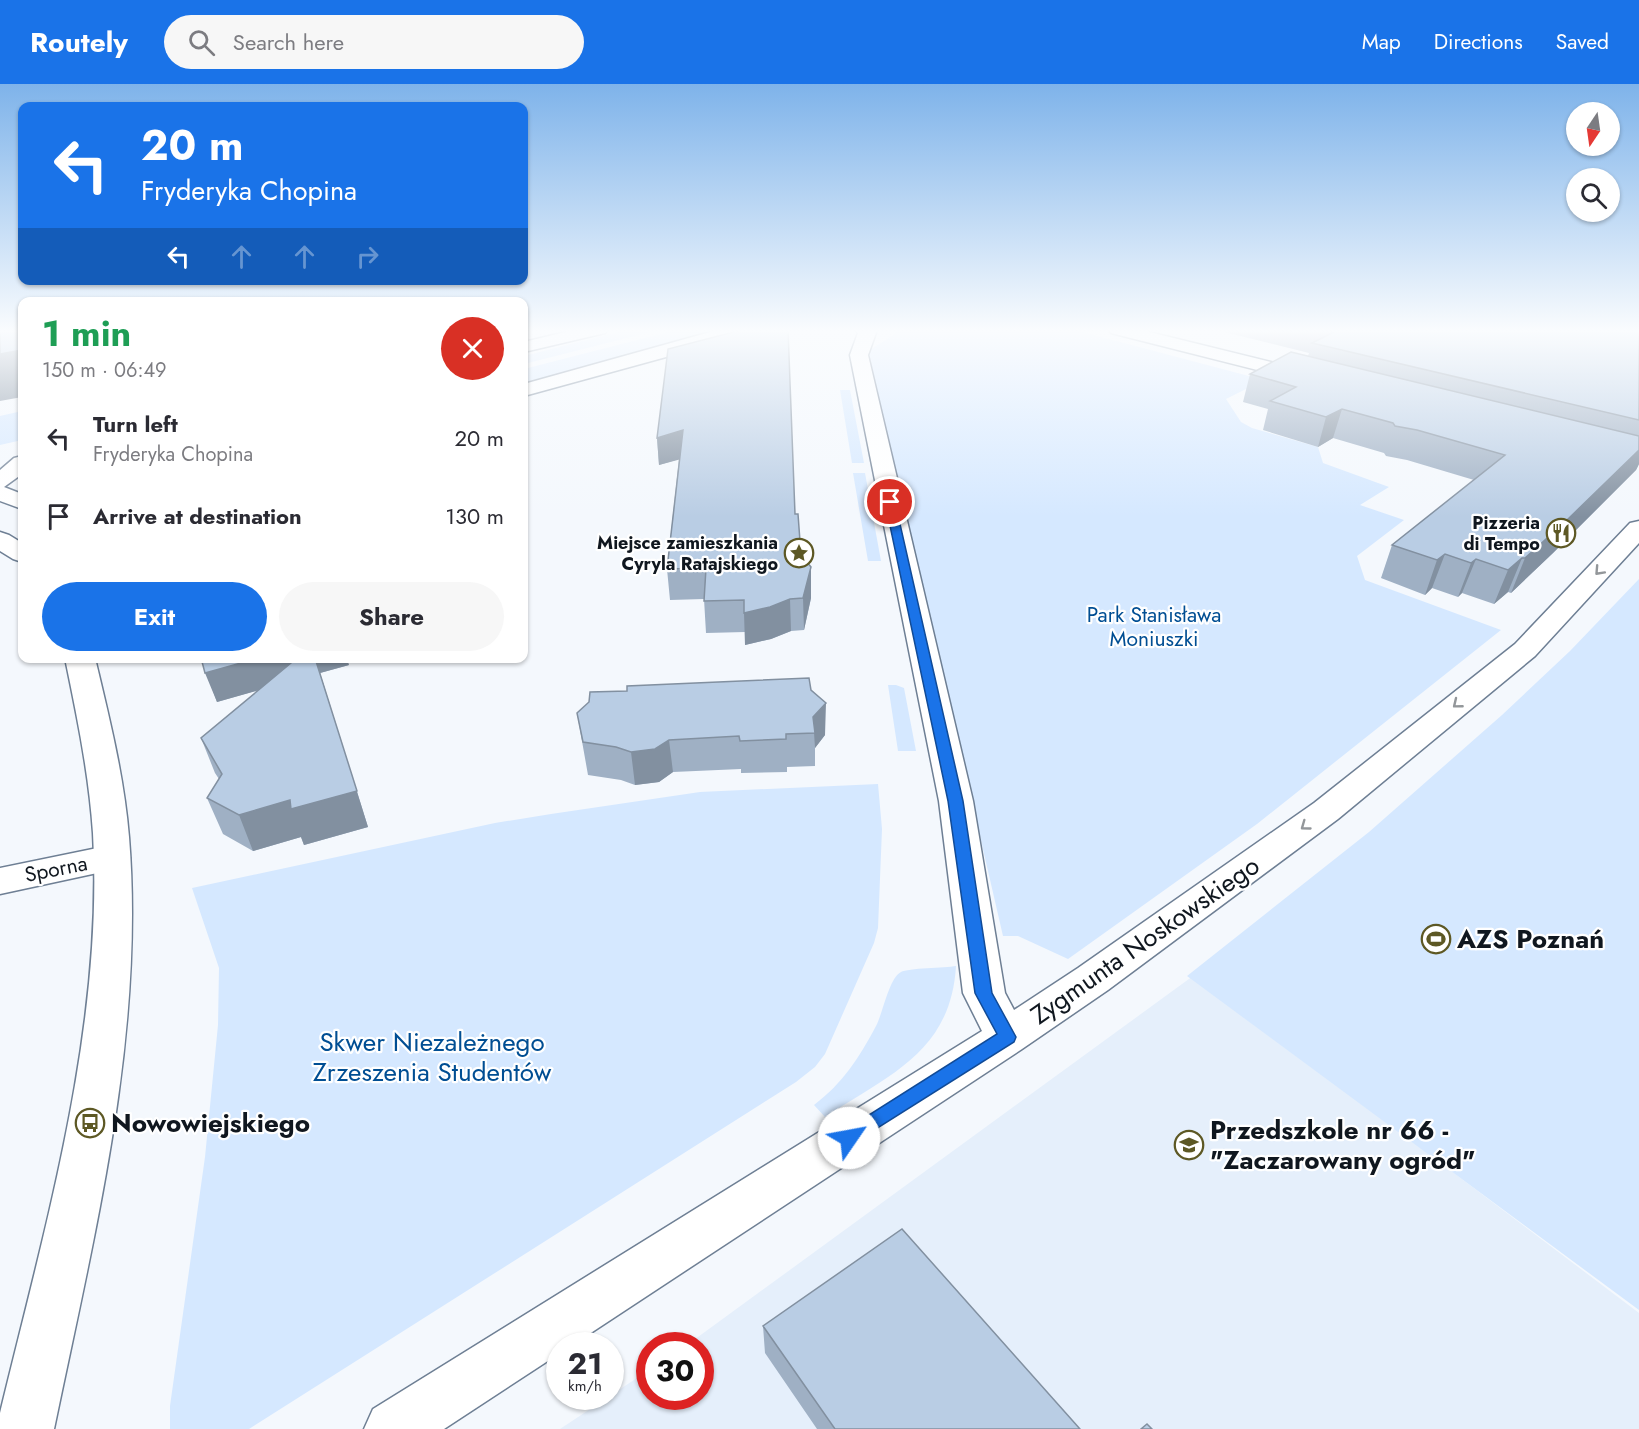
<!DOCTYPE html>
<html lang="en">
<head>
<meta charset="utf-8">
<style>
  body { margin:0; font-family:Jost,sans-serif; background:#f7f7f7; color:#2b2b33; height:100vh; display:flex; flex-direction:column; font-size:22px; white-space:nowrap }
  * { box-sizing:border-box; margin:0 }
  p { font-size:20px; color:#7c7c81 }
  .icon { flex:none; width:33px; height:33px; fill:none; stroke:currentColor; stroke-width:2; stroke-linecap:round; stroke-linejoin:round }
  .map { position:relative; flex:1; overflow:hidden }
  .details { position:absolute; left:18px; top:213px; width:510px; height:366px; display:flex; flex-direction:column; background:#fff; border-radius:12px; box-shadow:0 2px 4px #0004 }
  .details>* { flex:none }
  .guide { position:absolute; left:18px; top:18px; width:510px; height:183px; border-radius:12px; box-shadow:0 2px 4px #0004; background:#1a73e8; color:#fff; overflow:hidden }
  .needle { width:39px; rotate:193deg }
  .controls { position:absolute; left:1566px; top:18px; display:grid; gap:12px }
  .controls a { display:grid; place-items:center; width:54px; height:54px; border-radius:50%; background:#fff; box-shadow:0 2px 4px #0004; font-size:30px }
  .speed { position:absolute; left:546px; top:1248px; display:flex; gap:12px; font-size:30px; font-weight:700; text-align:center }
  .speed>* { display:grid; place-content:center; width:78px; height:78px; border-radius:50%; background:#fff; box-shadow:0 2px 4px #0004; line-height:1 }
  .speed small { font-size:15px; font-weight:400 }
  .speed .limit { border:9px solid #d22; background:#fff; color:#111 }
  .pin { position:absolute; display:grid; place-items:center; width:51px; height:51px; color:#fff; margin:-26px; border:3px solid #fff; border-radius:50%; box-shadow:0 2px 6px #0007 }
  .me { position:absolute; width:66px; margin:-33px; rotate:57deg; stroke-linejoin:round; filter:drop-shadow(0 0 4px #0008) }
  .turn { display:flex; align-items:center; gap:21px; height:126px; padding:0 24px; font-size:27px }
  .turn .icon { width:78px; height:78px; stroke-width:2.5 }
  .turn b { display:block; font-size:42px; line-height:51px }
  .lanes { display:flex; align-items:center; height:57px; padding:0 24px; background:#0003; justify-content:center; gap:30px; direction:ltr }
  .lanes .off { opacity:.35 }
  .round { display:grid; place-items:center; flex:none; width:63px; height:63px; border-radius:32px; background:#f7f7f7 }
  .summary { display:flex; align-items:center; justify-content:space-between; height:102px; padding:0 24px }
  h1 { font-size:36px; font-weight:700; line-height:45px; color:#1e9e55 }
  .button { display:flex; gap:12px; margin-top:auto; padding:12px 24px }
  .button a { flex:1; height:69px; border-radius:36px; background:#1a73e8; color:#fff; font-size:24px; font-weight:700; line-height:69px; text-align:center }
  .button a+a { background:#f7f7f7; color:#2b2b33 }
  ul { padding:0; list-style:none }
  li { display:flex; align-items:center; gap:18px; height:78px; padding:0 24px }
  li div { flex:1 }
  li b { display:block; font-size:22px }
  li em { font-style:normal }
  header { display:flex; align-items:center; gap:36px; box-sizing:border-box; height:84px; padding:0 30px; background:#1a73e8; color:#fff }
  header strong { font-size:28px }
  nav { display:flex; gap:33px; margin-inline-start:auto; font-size:21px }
  .search { width:420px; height:54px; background:#f7f7f7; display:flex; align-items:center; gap:15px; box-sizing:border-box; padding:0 21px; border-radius:33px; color:#7c7c81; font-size:22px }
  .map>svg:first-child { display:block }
  .built { fill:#e5effb }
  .green { fill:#d5e8ff }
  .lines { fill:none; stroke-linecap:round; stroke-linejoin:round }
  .minor-casing { stroke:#6e7f94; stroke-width:3 }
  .tertiary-casing { stroke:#6e7f94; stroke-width:3 }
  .minor { fill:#fff; fill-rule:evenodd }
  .tertiary { fill:#fff; fill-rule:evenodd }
  .wall { fill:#9fb0c4 }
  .shaded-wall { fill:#8290a0 }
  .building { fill:#b9cde4; stroke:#8290a0; stroke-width:1.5 }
  .oneway { stroke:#93979a }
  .route { fill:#1a73e8; stroke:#114b97; stroke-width:1.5 }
  .labels { text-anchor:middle; stroke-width:4.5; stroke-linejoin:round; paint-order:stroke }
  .far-poi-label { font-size:18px; font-weight:bold; fill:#10171f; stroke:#fff; text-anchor:end }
  .park-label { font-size:21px; fill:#004e93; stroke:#fff }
  .street-label { font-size:21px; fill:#10171f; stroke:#fff }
  .near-poi-label { font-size:26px; font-weight:bold; fill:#10171f; stroke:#fff; text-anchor:start }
  .near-street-label { font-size:26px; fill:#10171f; stroke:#fff }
  .near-park-label { font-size:26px; fill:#004e93; stroke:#fff }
</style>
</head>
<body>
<header>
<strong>Routely</strong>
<div class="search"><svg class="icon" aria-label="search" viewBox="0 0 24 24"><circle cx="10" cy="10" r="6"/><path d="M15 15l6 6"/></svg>Search here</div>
<nav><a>Map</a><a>Directions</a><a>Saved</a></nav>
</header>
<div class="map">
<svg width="1639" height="1345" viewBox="0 0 1639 1345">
  <rect width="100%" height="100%" fill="#f4f8fd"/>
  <path class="built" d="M1193,892l446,337v116h-1079l89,-59 1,26h50v-50l-13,-1z"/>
  <path class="green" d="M630,245h32l-138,35v-8z
    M680,245h41l-57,17 -140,38v-15z
    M896,245h175l193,51 -38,19 15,23 11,6 66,19 5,16 66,24 -29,18 44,15 -47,36 8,24 136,50 -244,194 -189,135 -50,-23h-15l-134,-581 1,-5 25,-16z
    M840,306h10l14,73h-12z
    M22,327v29l-22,5v-29z
    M853,389h12l16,88h-13z
    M1639,495v731l-452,-334 182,-144 133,-117 68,-64z
    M896,601l8,3 12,63h-18l-10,-66z
    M878,700l4,45 -4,99 -4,15 -49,111 -10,13 -19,15 -547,347h-79v-23l35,-249 13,-132 1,-57 -27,-80 303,-65 56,-9 149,-22z
    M956,882c-5,86 -67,109 -131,151l-11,-12c29,-22 45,-47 62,-79 7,-13 13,-48 25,-54 7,-4 44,-4 55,-6z"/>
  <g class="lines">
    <g class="minor-casing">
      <path id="minor" d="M854,245l23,1 -9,25 105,446 32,192 9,17 64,-42 236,-165 201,-159 115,-121 9,-2v22l-104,113 -197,163 -230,171 -86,59 -451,297h-11v7l-116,76h-80l9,-20 609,-378 -19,-38 -24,-192 -89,-446 8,-22z
        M112,761l13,4 5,9 -5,9 -125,27v-26z"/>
    </g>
    <g class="tertiary-casing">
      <path id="tertiary" d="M578,245h30l-3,4 -81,19v-10z
        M721,245h27l-3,4 -68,21 -153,42v-12z
        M1108,245h29l179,44 3,4 -3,4 -7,2 -198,-50z
        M22,372v18l-18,13 18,7v15l-22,-8v-31l14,-12z
        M0,448l9,3 13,8v19l-9,-3 -13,-8z
        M65,574h30c14,59 29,118 34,179 16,199 -35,398 -75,592h-54v-16c45,-186 104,-386 93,-580 -4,-59 -16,-117 -28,-175z"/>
    </g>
    <use href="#minor" class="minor"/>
    <use href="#tertiary" class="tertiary"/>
  </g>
  <path class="wall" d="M1212,245h427v135l-3,6 -83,83 -42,40 -3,-1 -14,12 -32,-11 -4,4 -26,-9 -7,7 -44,-17 11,-33 82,-65 -67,-20 -21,-4 -2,-3 -51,-15 -15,9 -55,-17 5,-21 -25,-7 7,-28 58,-18 1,-3z
    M657,354l138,76 6,41 10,12v31l-7,32 -13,1 -20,8 -26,6v-13l-39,1 -2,-34 -34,1 -3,-31 12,-110 -20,6z
    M201,574l148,7 -29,8 48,154 -64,18 -3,-8 -48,14 -30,-17 -16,-36 12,-19 -4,-6 -14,-35 58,-48 -42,12z
    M811,606l14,45 -10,13v18l-28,1v5l-46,1v-4l-68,3 -14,10 -24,3 -14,-5 -33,-5 -11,-62z
    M763,1242l317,103h-263l-52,-76z"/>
  <path class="shaded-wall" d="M22,266v47l-22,4v-47z
    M1342,325l-9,29 -15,9 8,-30z
    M683,346l2,28 -26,7 -2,-27z
    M524,355l2,16 -2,1z
    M1639,366v14l-3,6 -83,83 -42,40 14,-35z
    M1445,470l-13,34 -7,7 12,-35z
    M1522,474l-14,34 -14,12 14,-34z
    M1476,475l-14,34 -4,4 13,-34z
    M811,483v31l-7,32 -1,-32z
    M790,515l1,32 -20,8 -26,6 -1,-32z
    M259,574h88l2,7 -29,8 48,154 -64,18 -3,-8 -48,14 -14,-36 51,-15 30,-127 -103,29 -12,-29z
    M826,619l-1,32 -10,13 -2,-31z
    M669,656l4,32 -14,10 -24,3 -4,-33z"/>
  <path class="building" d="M0,245h22v21l-22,4z
    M745,245h43l7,185h3l3,41 10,12 -8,31 -13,1 -20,8 -26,6v-13l-40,1 2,-33 -39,1 16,-139 -26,8 11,-89z
    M1322,245h317v91l-327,-77 22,-11z
    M1291,268l348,84v14l-72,70 -42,38h-3l-14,12 -32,-11 -5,4 -26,-9 -8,6 -45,-15 113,-90 -88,-25 -22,-4 -2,-3 -51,-14 -16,8 -56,-16 26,-14 -46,-13z
    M201,574h58l-54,15z
    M297,574h18l42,133 -66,18 -1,-9 -51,15 -32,-17 15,-24 -21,-36z
    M809,594l2,12 15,13 -13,14 2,16 -29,1v5l-46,2 -1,-5 -70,4 -14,9 -24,3 -15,-5 -33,-5 -6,-29 12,-11 1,-10 37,-1v-5z
    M902,1145l178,200h-245l-72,-103z
    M1147,1340l5,5h-11z"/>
  <defs><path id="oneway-chevron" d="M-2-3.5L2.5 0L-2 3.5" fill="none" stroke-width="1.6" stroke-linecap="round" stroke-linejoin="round" transform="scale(1.5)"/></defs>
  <g class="oneway">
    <use href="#oneway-chevron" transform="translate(1599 487) rotate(133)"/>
    <use href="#oneway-chevron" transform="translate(1457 620) rotate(141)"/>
    <use href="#oneway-chevron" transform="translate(1305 742) rotate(144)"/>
  </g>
  <linearGradient id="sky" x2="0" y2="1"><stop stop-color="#7eb3ea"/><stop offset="0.57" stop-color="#fafcfe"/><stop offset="1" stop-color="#fafcfe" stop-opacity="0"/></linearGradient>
  <rect width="1639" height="433" fill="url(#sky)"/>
  <path class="route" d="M890,415l5,3 68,299 29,192 24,44 -2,5 -165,104 -7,-2 -3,-6 3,-6 155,-98 -22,-41 -27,-192 -63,-299z"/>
  <defs>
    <g id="restaurant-ring" transform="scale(1.5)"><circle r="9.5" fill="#fff" stroke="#5d5824" stroke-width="1.5"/><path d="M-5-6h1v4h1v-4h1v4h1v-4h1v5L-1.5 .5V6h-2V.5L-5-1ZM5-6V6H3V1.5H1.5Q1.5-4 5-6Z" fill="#5d5824"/></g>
    <g id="sight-ring" transform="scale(1.5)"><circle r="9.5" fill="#fff" stroke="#5d5824" stroke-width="1.5"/><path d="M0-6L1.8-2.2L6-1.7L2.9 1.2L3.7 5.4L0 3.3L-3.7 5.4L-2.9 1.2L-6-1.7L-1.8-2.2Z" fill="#5d5824"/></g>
    <g id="stadium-ring" transform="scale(1.5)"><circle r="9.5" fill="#fff" stroke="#5d5824" stroke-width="1.5"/><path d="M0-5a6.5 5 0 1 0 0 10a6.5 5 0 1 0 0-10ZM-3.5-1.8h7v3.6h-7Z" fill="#5d5824"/></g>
    <g id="bus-ring" transform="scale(1.5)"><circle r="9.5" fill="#fff" stroke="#5d5824" stroke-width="1.5"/><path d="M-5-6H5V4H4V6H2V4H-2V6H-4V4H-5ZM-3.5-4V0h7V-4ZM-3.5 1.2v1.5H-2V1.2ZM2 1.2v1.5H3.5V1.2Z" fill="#5d5824"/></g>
    <g id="school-ring" transform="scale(1.5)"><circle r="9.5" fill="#fff" stroke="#5d5824" stroke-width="1.5"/><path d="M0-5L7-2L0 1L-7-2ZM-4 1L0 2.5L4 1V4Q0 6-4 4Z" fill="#5d5824"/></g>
  </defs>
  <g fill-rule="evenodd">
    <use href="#restaurant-ring" x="1561" y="449"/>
    <use href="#sight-ring" x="799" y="469"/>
    <use href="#stadium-ring" x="1436" y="855"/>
    <use href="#bus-ring" x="90" y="1039"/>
    <use href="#school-ring" x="1189" y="1061"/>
  </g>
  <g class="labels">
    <g class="far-poi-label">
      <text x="1540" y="445">Pizzeria<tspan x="1540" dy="21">di Tempo</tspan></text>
      <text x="778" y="465">Miejsce zamieszkania<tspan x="778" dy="21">Cyryla Ratajskiego</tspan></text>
    </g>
    <g class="park-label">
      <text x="1154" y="538">Park Stanisława<tspan x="1154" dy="24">Moniuszki</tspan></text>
    </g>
    <g class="street-label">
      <text transform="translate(56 785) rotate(-11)" y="7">Sporna</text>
    </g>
    <g class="near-poi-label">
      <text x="1457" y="864">AZS Poznań</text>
      <text x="111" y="1048">Nowowiejskiego</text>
      <text x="1210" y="1055">Przedszkole nr 66 -<tspan x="1210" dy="30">"Zaczarowany ogród"</tspan></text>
    </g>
    <g class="near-street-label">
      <text transform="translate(1145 856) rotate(-35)" y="9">Zygmunta Noskowskiego</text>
    </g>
    <g class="near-park-label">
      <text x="432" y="967">Skwer Niezależnego<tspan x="432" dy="30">Zrzeszenia Studentów</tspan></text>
    </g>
  </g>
</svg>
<div class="controls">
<a><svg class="needle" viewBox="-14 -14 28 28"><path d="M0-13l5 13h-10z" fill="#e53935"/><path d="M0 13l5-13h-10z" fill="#7c7c81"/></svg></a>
<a><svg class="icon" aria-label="search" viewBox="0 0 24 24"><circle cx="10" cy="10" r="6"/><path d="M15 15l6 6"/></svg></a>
</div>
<div class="speed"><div>21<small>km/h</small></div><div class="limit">30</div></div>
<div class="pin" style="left:890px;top:418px;background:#d93025"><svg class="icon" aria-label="arrive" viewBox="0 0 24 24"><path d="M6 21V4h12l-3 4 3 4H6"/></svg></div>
<svg class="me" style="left:849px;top:1054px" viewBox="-20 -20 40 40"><circle r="19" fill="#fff"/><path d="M0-13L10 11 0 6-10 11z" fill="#1a73e8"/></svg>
<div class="guide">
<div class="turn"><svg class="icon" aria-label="left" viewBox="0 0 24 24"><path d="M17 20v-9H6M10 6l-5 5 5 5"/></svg><div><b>20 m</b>Fryderyka Chopina</div></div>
<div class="lanes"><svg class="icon" aria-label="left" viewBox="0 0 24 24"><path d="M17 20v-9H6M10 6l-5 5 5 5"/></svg><svg class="icon off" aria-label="ahead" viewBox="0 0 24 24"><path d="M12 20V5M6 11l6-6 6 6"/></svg><svg class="icon off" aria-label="ahead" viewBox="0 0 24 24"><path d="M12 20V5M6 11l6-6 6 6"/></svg><svg class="icon off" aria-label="right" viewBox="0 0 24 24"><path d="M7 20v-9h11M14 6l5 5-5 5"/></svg></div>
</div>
<section class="details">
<div class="summary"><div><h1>1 min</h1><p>150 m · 06:49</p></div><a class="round" style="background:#d93025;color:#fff"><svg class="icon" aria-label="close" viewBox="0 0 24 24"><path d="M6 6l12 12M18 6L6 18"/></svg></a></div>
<ul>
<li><svg class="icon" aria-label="left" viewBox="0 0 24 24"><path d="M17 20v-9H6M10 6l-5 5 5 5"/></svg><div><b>Turn left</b><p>Fryderyka Chopina</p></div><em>20 m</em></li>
<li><svg class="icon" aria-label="arrive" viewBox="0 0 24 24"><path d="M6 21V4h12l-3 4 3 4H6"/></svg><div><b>Arrive at destination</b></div><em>130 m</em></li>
</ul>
<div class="button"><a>Exit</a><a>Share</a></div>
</section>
</div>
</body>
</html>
